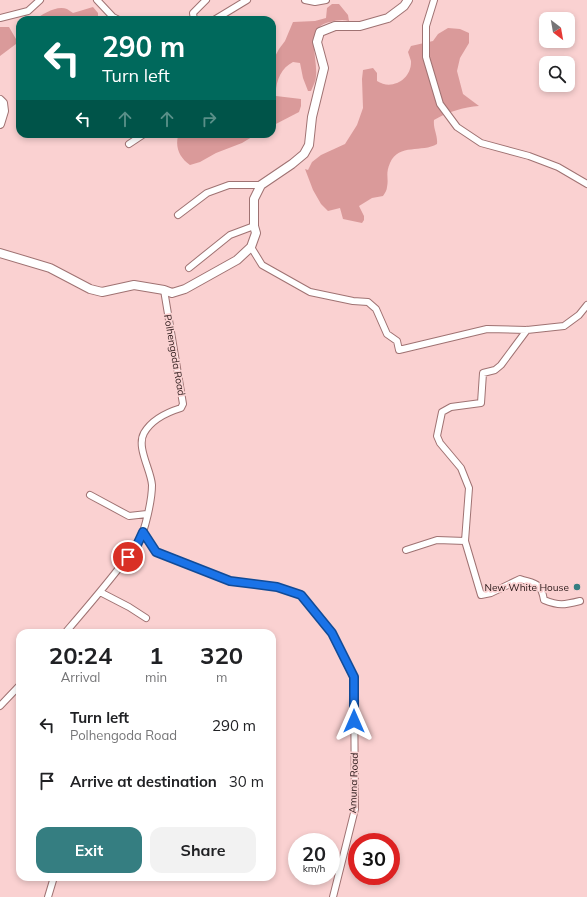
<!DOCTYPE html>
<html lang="en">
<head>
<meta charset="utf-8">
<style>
  body { margin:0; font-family:Mulish,sans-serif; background:#f2f2f2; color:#202124; height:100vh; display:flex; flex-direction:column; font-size:15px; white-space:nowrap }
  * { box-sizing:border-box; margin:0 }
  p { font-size:13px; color:#757577 }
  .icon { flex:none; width:22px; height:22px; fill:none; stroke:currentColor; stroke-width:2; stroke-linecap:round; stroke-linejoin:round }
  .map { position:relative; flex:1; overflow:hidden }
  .panel { position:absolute; left:16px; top:629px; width:260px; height:252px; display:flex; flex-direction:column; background:#fff; border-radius:12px; box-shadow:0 2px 6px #0003 }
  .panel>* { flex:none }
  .banner { position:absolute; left:16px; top:16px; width:260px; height:122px; border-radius:12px; box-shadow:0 2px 6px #0003; background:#00695c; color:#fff; overflow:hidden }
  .needle { width:26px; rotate:149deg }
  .tools { position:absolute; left:539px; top:12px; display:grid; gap:8px }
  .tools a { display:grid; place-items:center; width:36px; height:36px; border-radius:8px; background:#fff; box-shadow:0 2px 6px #0003; font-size:20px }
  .speed { position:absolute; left:288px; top:833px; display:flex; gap:8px; font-size:20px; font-weight:700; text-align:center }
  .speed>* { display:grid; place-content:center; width:52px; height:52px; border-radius:50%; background:#fff; box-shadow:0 2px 6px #0003; line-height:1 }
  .speed small { font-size:10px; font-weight:400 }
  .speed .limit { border:6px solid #d22; background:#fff; color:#111 }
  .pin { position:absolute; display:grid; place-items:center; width:34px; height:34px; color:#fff; margin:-17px; border:2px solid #fff; border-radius:50%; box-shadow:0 1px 4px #0007 }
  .me { position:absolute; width:44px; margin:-22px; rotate:0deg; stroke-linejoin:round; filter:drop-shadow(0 0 3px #0008) }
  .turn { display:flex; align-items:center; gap:14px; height:84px; padding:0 20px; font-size:18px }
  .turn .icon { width:52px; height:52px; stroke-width:2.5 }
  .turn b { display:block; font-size:28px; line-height:34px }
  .lanes { display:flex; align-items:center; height:38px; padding:0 20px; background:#0003; justify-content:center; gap:20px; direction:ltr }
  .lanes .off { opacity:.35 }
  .eta { display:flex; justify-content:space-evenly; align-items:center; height:68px; text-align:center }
  .eta b { font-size:24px; font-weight:700; line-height:28px }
  .primary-button { display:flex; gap:8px; margin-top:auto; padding:8px 20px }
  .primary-button a { flex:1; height:46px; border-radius:12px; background:#357e81; color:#fff; font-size:16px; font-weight:700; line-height:46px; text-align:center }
  .primary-button a+a { background:#f2f2f2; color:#202124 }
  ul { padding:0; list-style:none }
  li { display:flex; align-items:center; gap:12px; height:56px; padding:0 20px }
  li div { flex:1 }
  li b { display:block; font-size:15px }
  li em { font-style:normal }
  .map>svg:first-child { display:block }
  .green { fill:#da9a9a }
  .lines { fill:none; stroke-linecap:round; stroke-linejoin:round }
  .minor-casing { stroke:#9f7272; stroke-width:8 }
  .tertiary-casing { stroke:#9f7272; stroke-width:10 }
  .minor { stroke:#fff; stroke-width:6 }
  .tertiary { stroke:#fff; stroke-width:8 }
  .route-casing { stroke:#114b97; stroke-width:10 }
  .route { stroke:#1a73e8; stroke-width:7 }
  .poi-dot { fill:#357e81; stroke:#fad1d1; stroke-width:1.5 }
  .labels { text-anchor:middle; stroke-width:3.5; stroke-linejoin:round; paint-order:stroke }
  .street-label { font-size:10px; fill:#261515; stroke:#fad1d1 }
  .poi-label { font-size:10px; fill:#261515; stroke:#fad1d1; text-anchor:end }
</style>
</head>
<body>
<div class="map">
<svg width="587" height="897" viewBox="0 0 587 897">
  <rect width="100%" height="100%" fill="#fad1d1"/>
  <path class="green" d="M332,4h7l9,11 1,6c-6,-2 -12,-1 -19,1 -26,5 -12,36 -14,54 0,5 -3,10 -5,15h-3l-5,-13 -3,-15 -7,-1c-12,6 -18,20 -17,34l25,3v7l-2,6 -27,14v-64l7,-13 6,-8 8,-19 22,-1 11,-3 1,-10z
    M93,7l5,6v7h-63c7,-6 22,-15 32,-11 2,1 4,3 6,4z
    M0,27h9l7,12v5l-16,12z
    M448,28l12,1 9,4v10l-9,15 -3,13 6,23 16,12c-15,1 -32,6 -45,14 -1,9 4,15 3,24 -15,9 -38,-1 -47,19 -5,12 -1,14 -3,24 0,3 -2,6 -4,9l-11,2 -13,8 5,10v4l-2,3 -19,-4 -3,-11 -12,3 -7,-7 -8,-14 -8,-21 3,1 4,-8 9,-7 24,-11 12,-19 6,-17 -1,-29 1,-9 10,-2 4,5v8c15,10 35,-2 34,-20 -1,-3 -2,-6 -3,-9l3,-6 22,-5 5,-7z
    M187,134h70l-15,9 -26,10 -16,9 -10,3c-10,-7 -15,-17 -12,-29z"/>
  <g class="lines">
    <g class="minor-casing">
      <path id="minor" d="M97,0l16,17 6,3
        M305,0l10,2 11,-2
        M434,0l-8,26v31l14,47 17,23 24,16 48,13 29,11 29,17
        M0,18l28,-7 12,-11
        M194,20l-1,-7 13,-13
        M214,20l33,-20
        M129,144l15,-10
        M178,215l29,-22 22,-8h32
        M251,247l11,18 48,27 43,9 15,1 8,7 11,25 10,7 2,9 88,-21 40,1 37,-4 15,-11 8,-10
        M189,268l41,-33 24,-9
        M90,495l39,21 18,-2
        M143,533l13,19 74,29 47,6 24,8 31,38 22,44 1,132 -22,88
        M465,541l16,54 10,-2 29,-14c15,5 21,3 24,21 15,6 20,5 36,1
        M406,550l31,-10 28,1 4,-53 -8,-20 -21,-25 -3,-7 5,-24 9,-5 30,-4 2,-30 12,-3 6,-5 26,-35
        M100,592l29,15 17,11
        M65,633c18,-21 37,-43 54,-65 6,-8 14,-15 19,-24 7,-13 14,-44 14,-59 -1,-15 -16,-38 -8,-52 8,-14 24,-21 37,-25l2,-4 -19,-114
        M0,706l20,-21
        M48,897l6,-20"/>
    </g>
    <g class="tertiary-casing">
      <path id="tertiary" d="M0,100l3,3 1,8 -4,13
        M0,253l50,15 40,21 12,3 32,-7 30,5 8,3 13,-4 52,-29 14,-13 5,-14 -2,-7v-27l7,-14 31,-21 12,-10 5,-9 3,-28 12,-49 -7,-26 3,-10 15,-6h25l28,-8 16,-12 4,-6"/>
    </g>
    <use href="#minor" class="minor"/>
    <use href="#tertiary" class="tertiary"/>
  </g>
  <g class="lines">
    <g class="route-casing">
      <path id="route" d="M128,557l9,-12 6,-13 13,20 74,29 47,6 24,8 31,38 22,44v44"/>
    </g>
    <use href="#route" class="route"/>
  </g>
  <circle class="poi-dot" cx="577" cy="587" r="4"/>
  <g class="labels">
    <g class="street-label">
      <text transform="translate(175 355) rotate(80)" y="4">Polhengoda Road</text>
      <text transform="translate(353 783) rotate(-88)" y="4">Amuna Road</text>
    </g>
    <g class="poi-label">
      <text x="569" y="591">New White House</text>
    </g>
  </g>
</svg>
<div class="tools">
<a><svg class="needle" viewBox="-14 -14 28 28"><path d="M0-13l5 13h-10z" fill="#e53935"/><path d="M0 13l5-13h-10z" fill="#757577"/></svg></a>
<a><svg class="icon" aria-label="search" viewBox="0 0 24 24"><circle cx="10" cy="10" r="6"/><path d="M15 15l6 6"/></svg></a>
</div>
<div class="speed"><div>20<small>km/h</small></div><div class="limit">30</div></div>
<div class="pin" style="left:128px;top:557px;background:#d93025"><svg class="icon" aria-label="arrive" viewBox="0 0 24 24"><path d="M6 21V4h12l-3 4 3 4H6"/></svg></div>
<svg class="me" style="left:354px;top:721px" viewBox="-20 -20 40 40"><path d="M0-17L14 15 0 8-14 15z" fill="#1a73e8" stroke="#fff" stroke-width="4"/></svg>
<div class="banner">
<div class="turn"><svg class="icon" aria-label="left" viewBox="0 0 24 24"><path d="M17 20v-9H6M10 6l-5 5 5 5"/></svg><div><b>290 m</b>Turn left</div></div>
<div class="lanes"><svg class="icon" aria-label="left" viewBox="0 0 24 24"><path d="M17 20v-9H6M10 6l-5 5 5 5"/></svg><svg class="icon off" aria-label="ahead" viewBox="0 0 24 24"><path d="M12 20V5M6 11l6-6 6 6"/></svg><svg class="icon off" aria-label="ahead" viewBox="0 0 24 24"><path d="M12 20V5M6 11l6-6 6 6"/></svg><svg class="icon off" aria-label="right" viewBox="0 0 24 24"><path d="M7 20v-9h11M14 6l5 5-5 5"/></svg></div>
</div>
<section class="panel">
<div class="eta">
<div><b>20:24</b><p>Arrival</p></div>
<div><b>1</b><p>min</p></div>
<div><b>320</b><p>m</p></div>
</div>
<ul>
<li><svg class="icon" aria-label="left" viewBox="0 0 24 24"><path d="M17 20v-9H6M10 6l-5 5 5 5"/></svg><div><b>Turn left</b><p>Polhengoda Road</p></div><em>290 m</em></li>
<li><svg class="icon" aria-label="arrive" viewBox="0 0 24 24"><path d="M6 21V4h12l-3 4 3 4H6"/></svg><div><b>Arrive at destination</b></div><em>30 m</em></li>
</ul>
<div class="primary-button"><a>Exit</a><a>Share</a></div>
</section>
</div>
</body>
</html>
